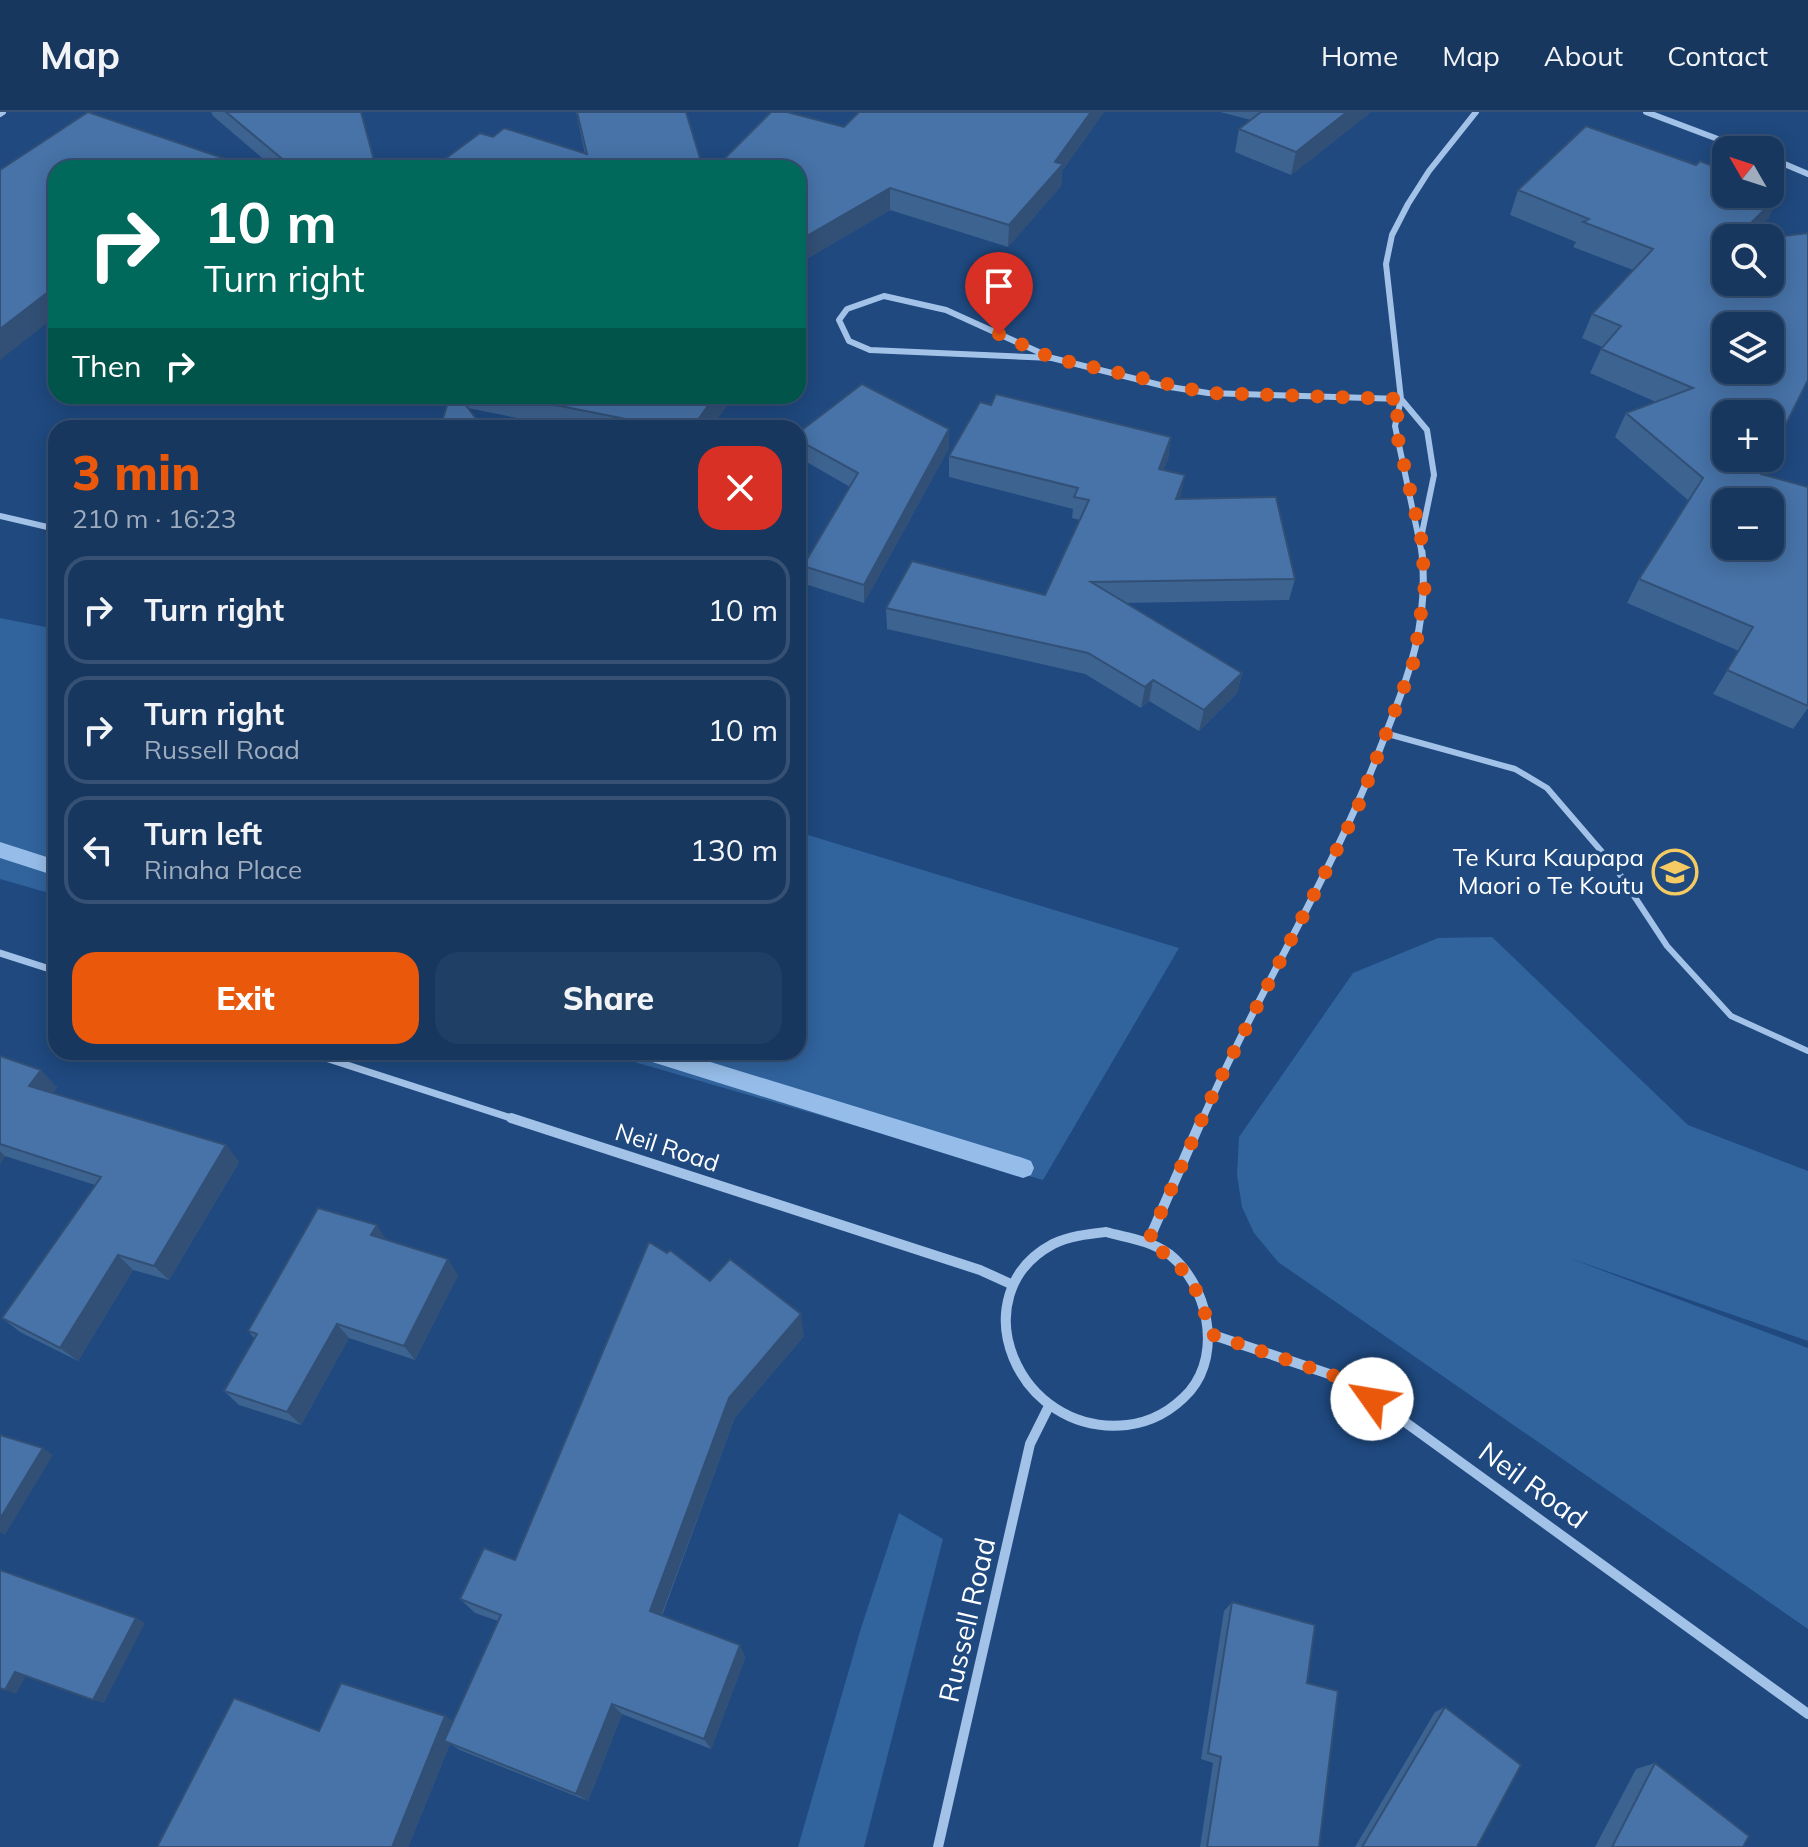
<!DOCTYPE html>
<html lang="en">
<head>
<meta charset="utf-8">
<style>
  body { margin:0; font-family:Mulish,sans-serif; background:#203f65; color:#f1f3f6; height:100vh; display:flex; flex-direction:column; font-size:30px; white-space:nowrap }
  * { box-sizing:border-box; margin:0 }
  p { font-size:26px; color:#9eacbd }
  .icon { flex:none; width:44px; height:44px; fill:none; stroke:currentColor; stroke-width:2; stroke-linecap:round; stroke-linejoin:round }
  .map { position:relative; flex:1; overflow:hidden }
  .panel { position:absolute; left:48px; top:308px; width:758px; height:640px; display:flex; flex-direction:column; background:#17375f; border-radius:24px; box-shadow:0 4px 20px #0003,0 0 0 2px #365174 }
  .panel>* { flex:none }
  .guide { position:absolute; left:48px; top:48px; width:758px; height:244px; border-radius:24px; box-shadow:0 4px 20px #0003,0 0 0 2px #365174; background:#00695c; color:#fff; overflow:hidden }
  .needle { width:52px; rotate:309deg }
  .buttons { position:absolute; left:1712px; top:24px; display:grid; gap:16px }
  .buttons a { display:grid; place-items:center; width:72px; height:72px; border-radius:16px; background:#17375f; box-shadow:0 4px 20px #0003,0 0 0 2px #365174; font-size:40px }
  .pin { position:absolute; display:grid; place-items:center; width:68px; height:68px; color:#fff; margin:-82px -34px; border-radius:50% 50% 50% 0; rotate:-45deg; box-shadow:0 0 8px #0007 }
  .pin .icon { rotate:45deg }
  .me { position:absolute; width:88px; margin:-44px; rotate:302deg; stroke-linejoin:round; filter:drop-shadow(0 0 6px #0008) }
  .turn { display:flex; align-items:center; gap:28px; height:168px; padding:0 24px; font-size:36px }
  .turn .icon { width:104px; height:104px; stroke-width:2.5 }
  .turn b { display:block; font-size:56px; line-height:68px }
  .then { display:flex; align-items:center; height:76px; padding:0 24px; background:#0003; gap:16px; font-size:30px }
  .round { display:grid; place-items:center; flex:none; width:84px; height:84px; border-radius:24px; background:#203f65 }
  .summary { display:flex; align-items:center; justify-content:space-between; height:136px; padding:0 24px }
  h1 { font-size:48px; font-weight:800; line-height:60px; color:#ea580c }
  .action { display:flex; gap:16px; margin-top:auto; padding:16px 24px }
  .action a { flex:1; height:92px; border-radius:24px; background:#ea580c; color:#fff; font-size:32px; font-weight:800; line-height:92px; text-align:center }
  .action a+a { background:#203f65; color:#f1f3f6 }
  ul { padding:0; list-style:none }
  li { display:flex; align-items:center; gap:24px; height:108px; margin:0 16px 12px; padding:0 8px; border:4px solid #365174; border-radius:24px }
  li div { flex:1 }
  li b { display:block; font-size:30px }
  li em { font-style:normal }
  header { display:flex; align-items:center; gap:48px; box-sizing:border-box; height:112px; padding:0 40px; background:#17375f; border-bottom:2px solid #365174 }
  header strong { font-size:38px }
  nav { display:flex; gap:44px; margin-inline-start:auto; font-size:28px }
  .map>svg:first-child { display:block }
  .green { fill:#31639d }
  .lines { fill:none; stroke-linecap:round; stroke-linejoin:round }
  .stream { fill:#96bde9; fill-rule:evenodd }
  .lane { stroke:#a3c2e8; stroke-width:6 }
  .street-far2 { stroke:#a3c2e8; stroke-width:6 }
  .street-far1 { stroke:#a3c2e8; stroke-width:7 }
  .street { stroke:#a3c2e8; stroke-width:10 }
  .wall { fill:#3d6390 }
  .shaded-wall { fill:#325076 }
  .building { fill:#4773a8; stroke:#325076; stroke-width:2; fill-rule:evenodd }
  .route { stroke:#ea580c; stroke-width:14; stroke-dasharray:0 25.2 }
  .labels { text-anchor:middle; stroke-width:8; stroke-linejoin:round; paint-order:stroke }
  .poi-label { font-size:24px; fill:#fff; stroke:#1f497f; text-anchor:end }
  .street-label { font-size:24px; fill:#fff; stroke:#1f497f }
  .near-street-label { font-size:28px; fill:#fff; stroke:#1f497f }
</style>
</head>
<body>
<header>
<strong>Map</strong>
<nav><a>Home</a><a>Map</a><a>About</a><a>Contact</a></nav>
</header>
<div class="map">
<svg width="1808" height="1735" viewBox="0 0 1808 1735">
  <rect width="100%" height="100%" fill="#1f497f"/>
  <path class="green" d="M0,506l56,11v266l-56,-16z
    M798,720l381,116 -136,232 -443,-128h198z
    M1492,825l196,188 120,46v170l-239,-83 239,90v281l-530,-367 -24,-29 -12,-26 -5,-32 2,-38 114,-164 85,-35z
    M899,1401l44,26 -79,308h-66l63,-219z"/>
  <g class="lines">
    <path class="stream" d="M0,730l56,18v16l-56,-18z
      M639,940h39l345,106 8,3 3,7 -3,7 -8,3 -374,-117 -7,-3z"/>
    <path class="lane" d="M1388,622l127,35 32,19 68,79 52,79 64,70 77,35"/>
    <path class="street-far2" d="M1646,0l101,38
      M0,2l3,-2
      M1770,46l38,16
      M884,184l62,14 106,48 -182,-8 -21,-9 -10,-21 8,-11z
      M1052,246l112,28 44,7 193,6
      M1401,287l26,31 7,45 -12,58
      M0,404l56,13
      M1422,442l-27,-128 6,-27 -15,-135 6,-29 16,-31 21,-33 47,-59"/>
    <path class="street-far1" d="M0,841l56,18
      M307,940l210,68
      M1202,1008c55,-127 130,-244 179,-374 27,-69 48,-119 41,-194"/>
    <path class="street" d="M511,1006l469,152 33,15
      M1106,1120c22,6 43,8 63,22 38,30 54,98 21,137 -17,19 -38,31 -63,34 -110,12 -168,-131 -74,-181 16,-8 35,-10 53,-12z
      M1148,1130l54,-124
      M1210,1222l137,46 461,334
      M938,1735l92,-403 19,-38"/>
  </g>
  <path class="wall" d="M211,0h150l16,56h-103l-61,-52z
    M576,0h110l17,56h-270l60,-31 92,17z
    M859,0h245l-42,59 -1,15 -53,61 -118,-37 -92,54v-96l46,-41z
    M1220,0h151l-80,63 -56,-23 4,-23 12,-9z
    M1518,78l251,28 -43,20 35,236 47,13v221l-15,21 -80,-35 26,-43 -112,-48 12,-24 50,-78 -74,-64 11,-24 30,-11 -66,-29 12,-26 -20,-9 10,-24 41,-44 -60,-23 3,-5 -66,-27z
    M450,284h284l-24,32h-144l-98,-20z
    M991,293l180,32 -3,22 -5,11 17,29 115,80 -6,21 -164,3 117,70 -5,20 -38,38 -50,-30 -8,7 -56,-34 -198,-45 -1,-21 159,-13 35,-75 -8,-2 1,-9 -124,-32v-21z
    M798,321l151,15 -85,155 -59,-19 -2,-18 47,-79 -52,-30z
    M0,944l57,31 -4,6 173,52 13,17 -70,118 -36,-10 -55,91 -58,-29 -18,-14 93,-133 -90,-29 -5,8z
    M386,1127l72,36 -43,85 -66,-22 -48,87 -62,-20 -15,-14 30,-53 -6,-7z
    M710,1169l94,55 -69,81 -73,199 78,29 5,13 -34,91 -89,-35 -34,87 -128,-51 -10,-6 -42,103h-251l162,-116 134,-10 45,-100 -23,-8 -15,-14 55,-39z
    M1232,1490l75,81 12,164h-119l13,-84 -12,-4 23,-148z
    M1445,1595l32,140h-122l80,-135z
    M1655,1651l88,84h-148l41,-78z"/>
  <path class="shaded-wall" d="M1091,0h13l-42,59 -1,15 -53,61 1,-22z
    M1347,0h24l-80,63 5,-23z
    M890,76v22l-92,54v-23z
    M1781,81l-12,25 -20,20h-13z
    M56,174v30l-56,44v-31z
    M715,284h19l-24,32h-18z
    M949,317v19l-85,155v-18z
    M1171,325l-3,22 -13,32 4,-22z
    M1185,363l-4,21 -9,24 4,-21z
    M1242,561l-5,20 -38,38 5,-21z
    M1153,568l-4,21 -8,7 4,-21z
    M41,958l16,17 -12,16 -16,-17z
    M226,1033l13,17 -70,118 -15,-14z
    M0,1039l5,5 -5,8z
    M377,1113l11,17 -17,-7z
    M118,1143l15,15 -55,91 -18,-13z
    M448,1147l10,16 -43,85 -11,-14z
    M801,1202l3,22 -69,81 -77,207 -8,-13 79,-213z
    M337,1212l12,14 -48,87 -14,-13z
    M43,1336l10,7 -48,80 -5,-3v-13z
    M136,1506l9,5 -41,80 -11,-3z
    M740,1533l5,13 -34,91 -7,-10z
    M15,1560l11,4 -10,18 -11,-4z
    M612,1592l10,10 -34,87 -12,-7z
    M445,1604l13,8 -14,17 6,3 -42,103h-16z"/>
  <path class="building" d="M88,0l164,56h-196v118l-56,43v-159z
    M226,0h135l15,56h-83z
    M577,0h109l17,56h-270l47,-35 13,4 11,-9 83,26z
    M771,0h16l57,15 15,-15h232l-36,50 8,2 -54,61 -119,-37 -92,53v-73h-83z
    M1261,0h86l-51,40 -57,-23z
    M1586,14l110,39 4,-4 26,10v23h44v-5l11,4 -45,45h-10v44h44v-44h-2l40,-5v147l-38,76v-42h-44v44h43l-8,16 47,13v219l-81,-36 26,-43 -114,-48 64,-101 -77,-65 67,-25 -92,-39 20,-23 -29,-12 61,-65 -70,-27 6,-3 -71,-29zM1726,214h44v44h-44zM1726,390h44v44h-44z
    M862,272l87,45 -85,156 -61,-19 55,-93 -60,-33v-7z
    M996,282l175,43 -12,32 26,6 -9,24 100,-2 19,82 -204,3 151,91 -38,37 -51,-30 -8,7 -57,-34 -202,-45 26,-47 133,34 44,-95 -15,-3 4,-9 -129,-32 31,-54 11,3z
    M450,284h9l24,32h-43z
    M510,284h205l-23,32h-21z
    M0,944l41,14 -12,16 197,59 -72,121 -36,-11 -58,93 -58,-30 99,-141 -101,-33z
    M318,1096l59,17 -6,10 77,24 -44,87 -67,-22 -50,88 -63,-21 33,-57 -9,-3z
    M649,1130l18,11 3,-3 40,31 20,-22 71,55 -72,84 -79,213 90,34 -36,94 -92,-35 -36,90 -132,-53 57,-126 -41,-16 24,-51 31,12z
    M0,1323l43,13 -43,71z
    M0,1458l136,48 -43,82 -78,-28 -10,18 -5,-2z
    M1232,1490l83,23 -8,58 31,8 -19,156h-112l14,-90 -13,-4z
    M341,1571l104,33 -53,131h-235l77,-149 85,33z
    M1445,1595l76,58 -44,82h-115z
    M1655,1651l94,73 -6,11h-131z"/>
  <g class="lines">
    <path class="route" d="M999,222l53,24 156,35 193,6 -6,27 26,111 4,48 -11,76 -58,151 -139,273 -69,157c39,25 53,47 62,92l137,46 25,19"/>
  </g>
  <defs>
    <g id="school-ring" transform="scale(2.3)"><circle r="9.5" fill="#1f497f" stroke="#f6ca62" stroke-width="1.5"/><path d="M0-5L7-2L0 1L-7-2ZM-4 1L0 2.5L4 1V4Q0 6-4 4Z" fill="#f6ca62"/></g>
  </defs>
  <g fill-rule="evenodd">
    <use href="#school-ring" x="1675" y="760"/>
  </g>
  <g class="labels">
    <g class="poi-label">
      <text x="1644" y="754">Te Kura Kaupapa<tspan x="1644" dy="28">Maori o Te Koutu</tspan></text>
    </g>
    <g class="street-label">
      <text transform="translate(667 1036) rotate(18)" y="8">Neil Road</text>
    </g>
    <g class="near-street-label">
      <text transform="translate(1533 1373) rotate(36)" y="10">Neil Road</text>
      <text transform="translate(967 1508) rotate(-77)" y="10">Russell Road</text>
    </g>
  </g>
</svg>
<div class="buttons">
<a><svg class="needle" viewBox="-14 -14 28 28"><path d="M0-13l5 13h-10z" fill="#e53935"/><path d="M0 13l5-13h-10z" fill="#9eacbd"/></svg></a>
<a><svg class="icon" aria-label="search" viewBox="0 0 24 24"><circle cx="10" cy="10" r="6"/><path d="M15 15l6 6"/></svg></a>
<a><svg class="icon" aria-label="layers" viewBox="0 0 24 24"><path d="M12 4l9 5-9 5-9-5zM3 14l9 5 9-5"/></svg></a>
<a>+</a>
<a>−</a>
</div>
<div class="pin" style="left:999px;top:222px;background:#d93025"><svg class="icon" aria-label="arrive" viewBox="0 0 24 24"><path d="M6 21V4h12l-3 4 3 4H6"/></svg></div>
<svg class="me" style="left:1372px;top:1287px" viewBox="-20 -20 40 40"><circle r="19" fill="#fff"/><path d="M0-13L10 11 0 6-10 11z" fill="#ea580c"/></svg>
<div class="guide">
<div class="turn"><svg class="icon" aria-label="right" viewBox="0 0 24 24"><path d="M7 20v-9h11M14 6l5 5-5 5"/></svg><div><b>10 m</b>Turn right</div></div>
<div class="then">Then<svg class="icon" aria-label="right" viewBox="0 0 24 24"><path d="M7 20v-9h11M14 6l5 5-5 5"/></svg></div>
</div>
<section class="panel">
<div class="summary"><div><h1>3 min</h1><p>210 m · 16:23</p></div><a class="round" style="background:#d93025;color:#fff"><svg class="icon" aria-label="close" viewBox="0 0 24 24"><path d="M6 6l12 12M18 6L6 18"/></svg></a></div>
<ul>
<li><svg class="icon" aria-label="right" viewBox="0 0 24 24"><path d="M7 20v-9h11M14 6l5 5-5 5"/></svg><div><b>Turn right</b></div><em>10 m</em></li>
<li><svg class="icon" aria-label="right" viewBox="0 0 24 24"><path d="M7 20v-9h11M14 6l5 5-5 5"/></svg><div><b>Turn right</b><p>Russell Road</p></div><em>10 m</em></li>
<li><svg class="icon" aria-label="left" viewBox="0 0 24 24"><path d="M17 20v-9H6M10 6l-5 5 5 5"/></svg><div><b>Turn left</b><p>Rinaha Place</p></div><em>130 m</em></li>
</ul>
<div class="action"><a>Exit</a><a>Share</a></div>
</section>
</div>
</body>
</html>
